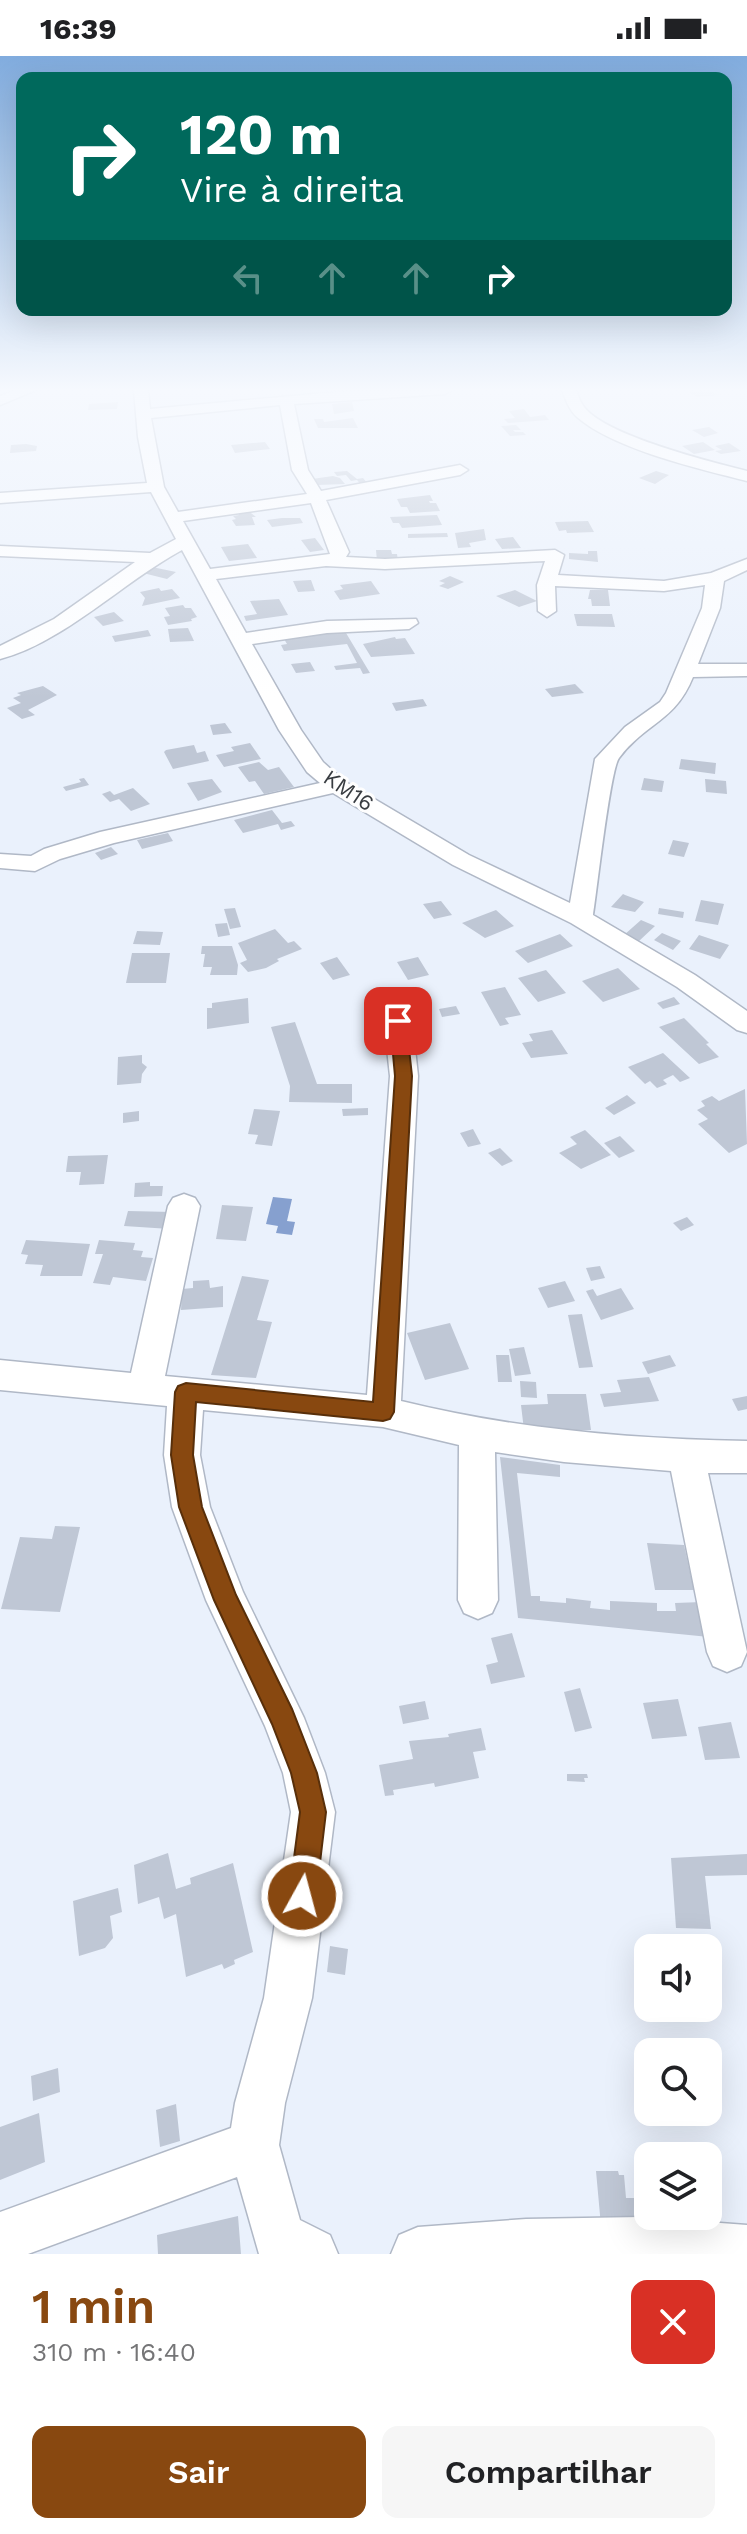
<!DOCTYPE html>
<html lang="pt">
<head>
<meta charset="utf-8">
<style>
  body { margin:0; font-family:"Work Sans",sans-serif; background:#f6f6f6; color:#202124; height:100vh; display:flex; flex-direction:column; font-size:30px; white-space:nowrap }
  * { box-sizing:border-box; margin:0 }
  p { font-size:26px; color:#757577 }
  .icon { flex:none; width:44px; height:44px; fill:none; stroke:currentColor; stroke-width:2; stroke-linecap:round; stroke-linejoin:round }
  .map { position:relative; height:2198px; overflow:hidden }
  .drawer { display:flex; flex-direction:column; background:#fff; flex:1 }
  .drawer>* { flex:none }
  .banner { position:absolute; left:16px; top:16px; width:716px; height:244px; border-radius:16px; box-shadow:0 8px 32px #0002; background:#00695c; color:#fff; overflow:hidden }
  .fabs { position:absolute; left:634px; top:1878px; display:grid; gap:16px }
  .fabs a { display:grid; place-items:center; width:88px; height:88px; border-radius:16px; background:#fff; box-shadow:0 8px 32px #0002; font-size:40px }
  .pin { position:absolute; display:grid; place-items:center; width:68px; height:68px; color:#fff; margin:-34px; border-radius:16px; box-shadow:0 4px 12px #0006 }
  .me { position:absolute; width:88px; margin:-44px; rotate:7deg; stroke-linejoin:round; filter:drop-shadow(0 0 6px #0008) }
  .turn { display:flex; align-items:center; gap:28px; height:168px; padding:0 32px; font-size:36px }
  .turn .icon { width:104px; height:104px; stroke-width:2.5 }
  .turn b { display:block; font-size:56px; line-height:68px }
  .lanes { display:flex; align-items:center; height:76px; padding:0 32px; background:#0003; justify-content:center; gap:40px; direction:ltr }
  .lanes .off { opacity:.35 }
  .round { display:grid; place-items:center; flex:none; width:84px; height:84px; border-radius:16px; background:#f6f6f6 }
  .headline { display:flex; align-items:center; justify-content:space-between; height:136px; padding:0 32px }
  h1 { font-size:48px; font-weight:600; line-height:60px; color:#884810 }
  .action { display:flex; gap:16px; margin-top:auto; padding:16px 32px }
  .action a { flex:1; height:92px; border-radius:16px; background:#884810; color:#fff; font-size:32px; font-weight:600; line-height:92px; text-align:center }
  .action a+a { background:#f6f6f6; color:#202124 }
  .status { display:flex; justify-content:space-between; align-items:center; height:56px; padding:0 40px; background:#fff; direction:ltr }
  .status svg { height:22px; fill:currentColor }
  .map>svg:first-child { display:block }
  .water { fill:#86a0cf }
  .building { fill:#bfc7d5 }
  .lines { fill:none; stroke-linecap:round; stroke-linejoin:round }
  .minor-casing { stroke:#b0b8c6; stroke-width:3 }
  .minor { fill:#fff; fill-rule:evenodd }
  .route { fill:#884810; stroke:#582f0a; stroke-width:2 }
  .labels { text-anchor:middle; stroke-width:6; stroke-linejoin:round; paint-order:stroke }
  .far-street-label { font-size:22px; fill:#383c41; stroke:#fefefe }
</style>
</head>
<body>
<div class="status"><b>16:39</b><svg viewBox="0 0 49 12"><path d="M0 12V9h3v3zM5 12V6h3v6zM10 12V3h3v9zM15 12V0h3v12zM26 1h20v11H26zM47 4h2v5h-2z"/></svg></div>
<div class="map">
<svg width="747" height="2198" viewBox="0 0 747 2198">
  <rect width="100%" height="100%" fill="#eaf1fc"/>
  <path class="water" d="M273,1141l19,2 -5,22 8,1 -3,13 -16,-2 2,-7 -12,-2z"/>
  <path class="building" d="M707,334l12,5 -22,2 -8,-5z
    M118,346l-1,7 -29,1 1,-6z
    M352,346l2,9 -20,3 -2,-10z
    M524,353l6,8 15,-2 4,5 -41,3 -4,-4 11,-1 -6,-7z
    M353,362l5,10h-40l-4,-9h9l1,3z
    M516,369l5,5h-8l2,2h8l3,3 -16,1 -9,-10z
    M709,371l9,6 -14,4 -12,-7z
    M265,386l5,7 -35,4 -4,-8z
    M703,386l12,8 -21,4 -12,-8z
    M729,387l12,8 -20,3 -6,-3 7,-1 -7,-4z
    M26,388l11,2 -1,5 -26,2 1,-8z
    M347,415l10,8 6,-1 6,7 -7,1 -5,-6 -6,1 -5,-6 -9,1 -3,-4z
    M656,415l13,4 -14,9 -16,-6z
    M333,420l7,2 5,6 -28,1 -5,-6z
    M430,439l3,6h-4l1,2h6l4,8 -30,2 -3,-6h-6l-4,-8z
    M246,453l10,8h-4l3,8 -19,1 -4,-6 4,-1 -3,-3 6,-1 -3,-5z
    M437,459l5,10 -40,3 -3,-5h-6l-3,-6z
    M282,462h18l3,5 -31,4 -5,-7z
    M588,465l6,11 -27,1 -1,-3 -7,1 -4,-9z
    M484,473l2,11 -17,3 2,4 -13,1 -3,-15z
    M447,477l1,4 -40,1v-4z
    M513,481l8,11 -19,1 -7,-10z
    M315,482l9,12 -14,2 -9,-12z
    M248,488l9,14 -28,3 -8,-14z
    M376,494h15l1,4h5l1,7h-21z
    M588,495h9l1,11 -29,-3v-6l19,1z
    M152,511l24,5 -9,7 -24,-6z
    M450,520l14,6 -16,7 -9,-3 6,-3 -6,-2z
    M311,524l4,11 -17,1 -5,-11z
    M371,525l9,13 -40,6 -6,-9 9,-2 -3,-4z
    M159,532l2,3 11,-2 8,9 -38,8 3,-8 -5,-6z
    M515,534l22,11 -18,6 -23,-11z
    M590,534h18l2,16h-18l-1,-7h-3z
    M279,543l9,16 -42,6 -2,-5 13,-2 -7,-13z
    M183,549l2,3h6l6,9 -6,2 1,2 -24,4 -4,-8 6,-1 -5,-8z
    M114,556l10,9 -21,5 -9,-9z
    M574,558h38l3,13 -38,-1z
    M188,572l6,13 -24,1 -2,-13z
    M343,572l27,45 -7,1 -3,-6 -24,2 -2,-4 23,-3 -10,-19 -63,7 -3,-6 6,-1 -3,-5z
    M148,574l3,6 -36,6 -3,-6z
    M395,581l1,2 9,-1 10,16 -44,3 -8,-13z
    M310,606l5,9 -19,2 -5,-9z
    M575,628l9,9 -32,4 -7,-8z
    M43,630l14,9 -29,15 7,5 -13,4 -15,-11 14,-5 -8,-5 8,-3 -4,-2z
    M423,643l4,7 -31,5 -4,-8z
    M225,667l7,10 -19,2 -3,-10z
    M250,687l11,16 -37,8 -8,-12 18,-4 -3,-4z
    M194,689l3,8 8,-2 4,10 -36,8 -9,-17 2,-2z
    M681,703l35,4 -1,11 -36,-5z
    M259,706l9,8 11,-3 15,20 -30,7 -9,-13 -6,1 -11,-15z
    M84,722l5,7 -23,6 -3,-4 18,-5 -2,-3z
    M644,722l20,3 -2,11 -21,-2z
    M212,723l10,13 -24,9 -11,-18z
    M705,723l21,2 1,13 -21,-2z
    M133,732l17,16 -19,7 -12,-12 -9,3 -8,-8 8,-3 4,4z
    M272,754l10,13 9,-2 4,5 -14,4 -3,-6 -35,9 -9,-13z
    M168,777l5,8 -31,8 -5,-9z
    M673,784l16,3 -5,14 -16,-3z
    M111,791l7,7 -17,6 -6,-7z
    M623,838l2,1 19,7 -9,10 -24,-5z
    M701,844l23,4 -6,21 -23,-4z
    M441,845l11,14 -18,4 -11,-15z
    M235,852l6,19 -11,2 -6,-20z
    M659,852l25,4 -1,6 -25,-4z
    M496,854l18,16 -29,12 -23,-15z
    M641,864l14,6 -17,16 -14,-7z
    M227,867l3,12 -12,2 -3,-13z
    M275,873l13,14 6,-2 8,8 -25,10 2,2 -13,7 -18,4 -8,-9 7,-3 -9,-17z
    M137,875l26,1 -3,13 -27,-1z
    M662,877l19,8 -8,9 -19,-10z
    M560,878l13,12 -45,17 -13,-12z
    M699,879l30,10 -9,14 -31,-10z
    M202,890h30l6,19 -1,10h-27l2,-8h-9l2,-13h-4z
    M132,897h38l-4,30h-40z
    M337,901l13,18 -17,5 -13,-17z
    M418,901l11,18 -21,5 -11,-18z
    M618,912l22,21 -37,13 -21,-21z
    M546,914l20,23 -28,9 -20,-24z
    M505,931l16,28 -16,3 4,6 -9,2 -19,-34z
    M674,941l6,7 -17,5 -6,-6z
    M248,942l1,25 -42,6v-21h5v-5z
    M456,950l4,8 -18,3 -3,-8z
    M684,962l25,25 -3,1 13,13 -20,7 -40,-37z
    M295,966l22,62h35v19l-63,-1 1,-16 -19,-59z
    M552,974l16,24 -37,4 -9,-15 11,-2 -4,-7z
    M663,997l27,25 -10,4 -7,-7 -10,5 4,4 -10,4 -7,-7 -5,3 -17,-17z
    M142,999v8l5,4 -5,7 -1,9 -24,2 1,-28z
    M745,1033l2,55 -18,9 -31,-29 10,-5 -11,-9 8,-4 -4,-5 11,-5 7,5z
    M627,1039l9,8 -22,12 -9,-7z
    M368,1052v7l-25,1 -1,-7z
    M254,1053l26,2 -8,35 -17,-2 3,-9 -10,-1z
    M139,1055v10l-16,2v-10z
    M473,1073l8,15 -13,3 -8,-14z
    M585,1074l26,25 -30,14 -22,-16 18,-9 -7,-7z
    M620,1080l15,15 -16,7 -15,-15z
    M500,1092l13,13 -11,5 -14,-13z
    M108,1099l-4,29 -25,1 2,-13h-15l2,-16z
    M150,1126v4h13l-1,10 -28,1 1,-14z
    M222,1149l31,2 -7,34 -30,-2z
    M128,1155l45,1 -3,17 -46,-3z
    M687,1161l7,8 -13,6 -8,-8z
    M26,1184l64,4 -8,32h-42l3,-11 -18,-1 3,-9 -7,-1z
    M99,1184l36,3 -2,7 10,1 -2,6 12,1 -7,23 -33,-4 -3,8 -17,-2 10,-29h-8z
    M600,1210l5,12 -14,3 -5,-13z
    M242,1220l27,4 -12,40 15,2 -16,56 -45,-3z
    M209,1224l1,8 13,-2v21l-42,3 1,-21 11,-1v-7z
    M565,1225l10,20 -27,7 -10,-20z
    M621,1232l13,21 -33,11 -15,-29 7,-2 4,7z
    M582,1258l11,53 -14,1 -11,-53z
    M450,1267l19,46 -44,11 -18,-47z
    M524,1291l7,27 -16,2 -6,-27z
    M496,1299h13l3,27h-14z
    M670,1299l6,11 -28,8 -6,-12z
    M649,1321l10,24 -55,6 -4,-13 21,-2 -4,-12z
    M520,1325l16,1 1,16 -16,-1z
    M547,1338h39l5,36h-67l-3,-25 27,-1z
    M747,1340v13l-9,2 -6,-12z
    M500,1401l60,8v12l-43,-4 14,123h9v5l26,2v-5l25,3 -1,7 20,2v-9l47,2v8h19l-1,-8 27,-1 7,35 -191,-19z
    M55,1470l25,1 -20,85 -59,-3 19,-72 32,2z
    M647,1487l37,2 10,45h-39z
    M512,1577l13,44 -34,7 -5,-19 12,-3 -7,-24z
    M580,1632l12,40 -17,4 -11,-40z
    M678,1643l9,37 -35,3 -9,-36z
    M425,1645l4,18 -26,5 -4,-18z
    M731,1666l9,36 -35,2 -7,-33z
    M481,1672l5,22 -13,2 6,26 -44,9 -1,-4 -41,7 1,5 -9,1 -6,-31 34,-6 -4,-18 40,-4 -1,-3z
    M567,1718h20l1,4h-4l1,4 -18,-1z
    M168,1797l8,36 15,-5 -1,-6 43,-15 20,89 -19,8 1,4 -11,5 -2,-5 -36,13 -10,-63 -12,5 -5,-22 -21,7 -4,-39z
    M747,1798v21l-42,1 6,53 -35,-1 -5,-70z
    M118,1832l4,24 -12,4 3,22 -8,10 -26,8 -6,-55z
    M330,1890l18,3 -3,26 -18,-3z
    M58,2012l2,24 -27,9 -2,-25z
    M176,2048l4,37 -20,6 -4,-37z
    M39,2057l6,49 -45,18v-53z
    M596,2115h22l1,4h5l2,23h22v18h8l1,9 -56,1z
    M238,2160l3,38h-83l-1,-19z"/>
  <g class="lines">
    <g class="minor-casing">
      <path id="minor" d="M16,334h20l-36,15v-9z
        M134,334h14l2,19 186,-17 116,-2 -7,4 -151,10 14,66 13,21 139,-26 8,5 -8,5 -134,25 23,52 -3,5 39,2 170,-9 9,5 -6,20 106,6 47,-8 36,-14v11l-23,11 -4,27 -22,56h49v12l-54,1c-18,45 -48,46 -74,81 -9,12 -22,133 -26,157l102,60 52,36v22l-10,-3 -60,-43 -106,-64 -118,-58 -120,-72 -219,50 -54,16 -25,12 -35,-3v-14l31,2 13,-7 56,-17 220,-49 -13,-11 -28,-42 -97,-180c-58,31 -119,93 -182,109v-13l54,-27 81,-57 -135,-6v-10l150,7 26,-14 -25,-47 -151,11v-10l147,-10 -9,-46zM280,349l12,65 15,24 -129,18 -14,-25 -13,-69zM311,447l19,51 -120,15 -27,-48zM545,505l-8,24 1,26 9,6 9,-6 -1,-25 109,5 41,-6 -3,23 -36,85 -6,9 -35,25 -30,32 -25,144 -101,-48 -125,-74 -21,-19 -22,-32 -49,-86 75,-11 82,-4 9,-6 -2,-4 -89,2 -81,12 -30,-54 110,-13 59,3z
        M562,334h14c2,6 4,12 8,17 22,29 127,55 163,64v10c-47,-12 -134,-32 -170,-64 -8,-7 -11,-17 -15,-27z
        M398,956l10,3 4,6 6,55 -17,325c113,28 229,38 346,40v32h-39l39,179 -6,14 -14,6 -14,-6 -6,-14 -36,-181 -107,-9 -69,-10 3,148 -6,13 -14,6 -14,-6 -6,-13 1,-155 -76,-18 -180,-17 -3,45 10,52 33,85 61,126 21,55 10,39 -23,186 -27,105 -6,42 21,75 30,15 8,19h-79l-22,-77 -209,77h-28v-42l231,-84 4,-25 29,-105 27,-186 -8,-39 -18,-47 -59,-126 -34,-93 -8,-52 3,-49 -167,-16v-30l131,13 37,-167 5,-8 11,-4 11,4 5,8 -35,170 202,19 23,-319 -6,-55 4,-6z
        M641,2161l106,8v29h-356l8,-19 19,-8 108,-8z"/>
    </g>
    <use href="#minor" class="minor"/>
  </g>
  <linearGradient id="sky" x2="0" y2="1"><stop stop-color="#81acde"/><stop offset="0.52" stop-color="#f6f9fe"/><stop offset="1" stop-color="#f6f9fe" stop-opacity="0"/></linearGradient>
  <rect width="747" height="642" fill="url(#sky)"/>
  <path class="route" d="M398,960l8,5 6,55 -18,336 -4,7 -7,2 -187,-19 -3,53 9,52 34,88 56,114 25,64 9,39 -10,84 -4,10 -10,4 -9,-4 -4,-10 11,-84 -9,-39 -19,-49 -58,-124 -35,-93 -8,-52 4,-63 3,-6 8,-3 187,19 22,-326 -5,-55z"/>
  <g class="labels">
    <g class="far-street-label">
      <text transform="translate(349 734) rotate(34)" y="8">KM16</text>
    </g>
  </g>
</svg>
<div class="fabs">
<a><svg class="icon" aria-label="sound" viewBox="0 0 24 24"><path d="M4 9h4l5-4v14l-5-4H4zM17 9q2 3 0 6"/></svg></a>
<a><svg class="icon" aria-label="search" viewBox="0 0 24 24"><circle cx="10" cy="10" r="6"/><path d="M15 15l6 6"/></svg></a>
<a><svg class="icon" aria-label="layers" viewBox="0 0 24 24"><path d="M12 4l9 5-9 5-9-5zM3 14l9 5 9-5"/></svg></a>
</div>
<div class="pin" style="left:398px;top:965px;background:#d93025"><svg class="icon" aria-label="arrive" viewBox="0 0 24 24"><path d="M6 21V4h12l-3 4 3 4H6"/></svg></div>
<svg class="me" style="left:302px;top:1840px" viewBox="-20 -20 40 40"><circle r="17" fill="#884810" stroke="#fff" stroke-width="3"/><path d="M0-11L8 9 0 5-8 9z" fill="#fff"/></svg>
<div class="banner">
<div class="turn"><svg class="icon" aria-label="right" viewBox="0 0 24 24"><path d="M7 20v-9h11M14 6l5 5-5 5"/></svg><div><b>120 m</b>Vire à direita</div></div>
<div class="lanes"><svg class="icon off" aria-label="left" viewBox="0 0 24 24"><path d="M17 20v-9H6M10 6l-5 5 5 5"/></svg><svg class="icon off" aria-label="ahead" viewBox="0 0 24 24"><path d="M12 20V5M6 11l6-6 6 6"/></svg><svg class="icon off" aria-label="ahead" viewBox="0 0 24 24"><path d="M12 20V5M6 11l6-6 6 6"/></svg><svg class="icon" aria-label="right" viewBox="0 0 24 24"><path d="M7 20v-9h11M14 6l5 5-5 5"/></svg></div>
</div>
</div>
<section class="drawer">
<div class="headline"><div><h1>1 min</h1><p>310 m · 16:40</p></div><a class="round" style="background:#d93025;color:#fff"><svg class="icon" aria-label="close" viewBox="0 0 24 24"><path d="M6 6l12 12M18 6L6 18"/></svg></a></div>
<div class="action"><a>Sair</a><a>Compartilhar</a></div>
</section>
</body>
</html>
